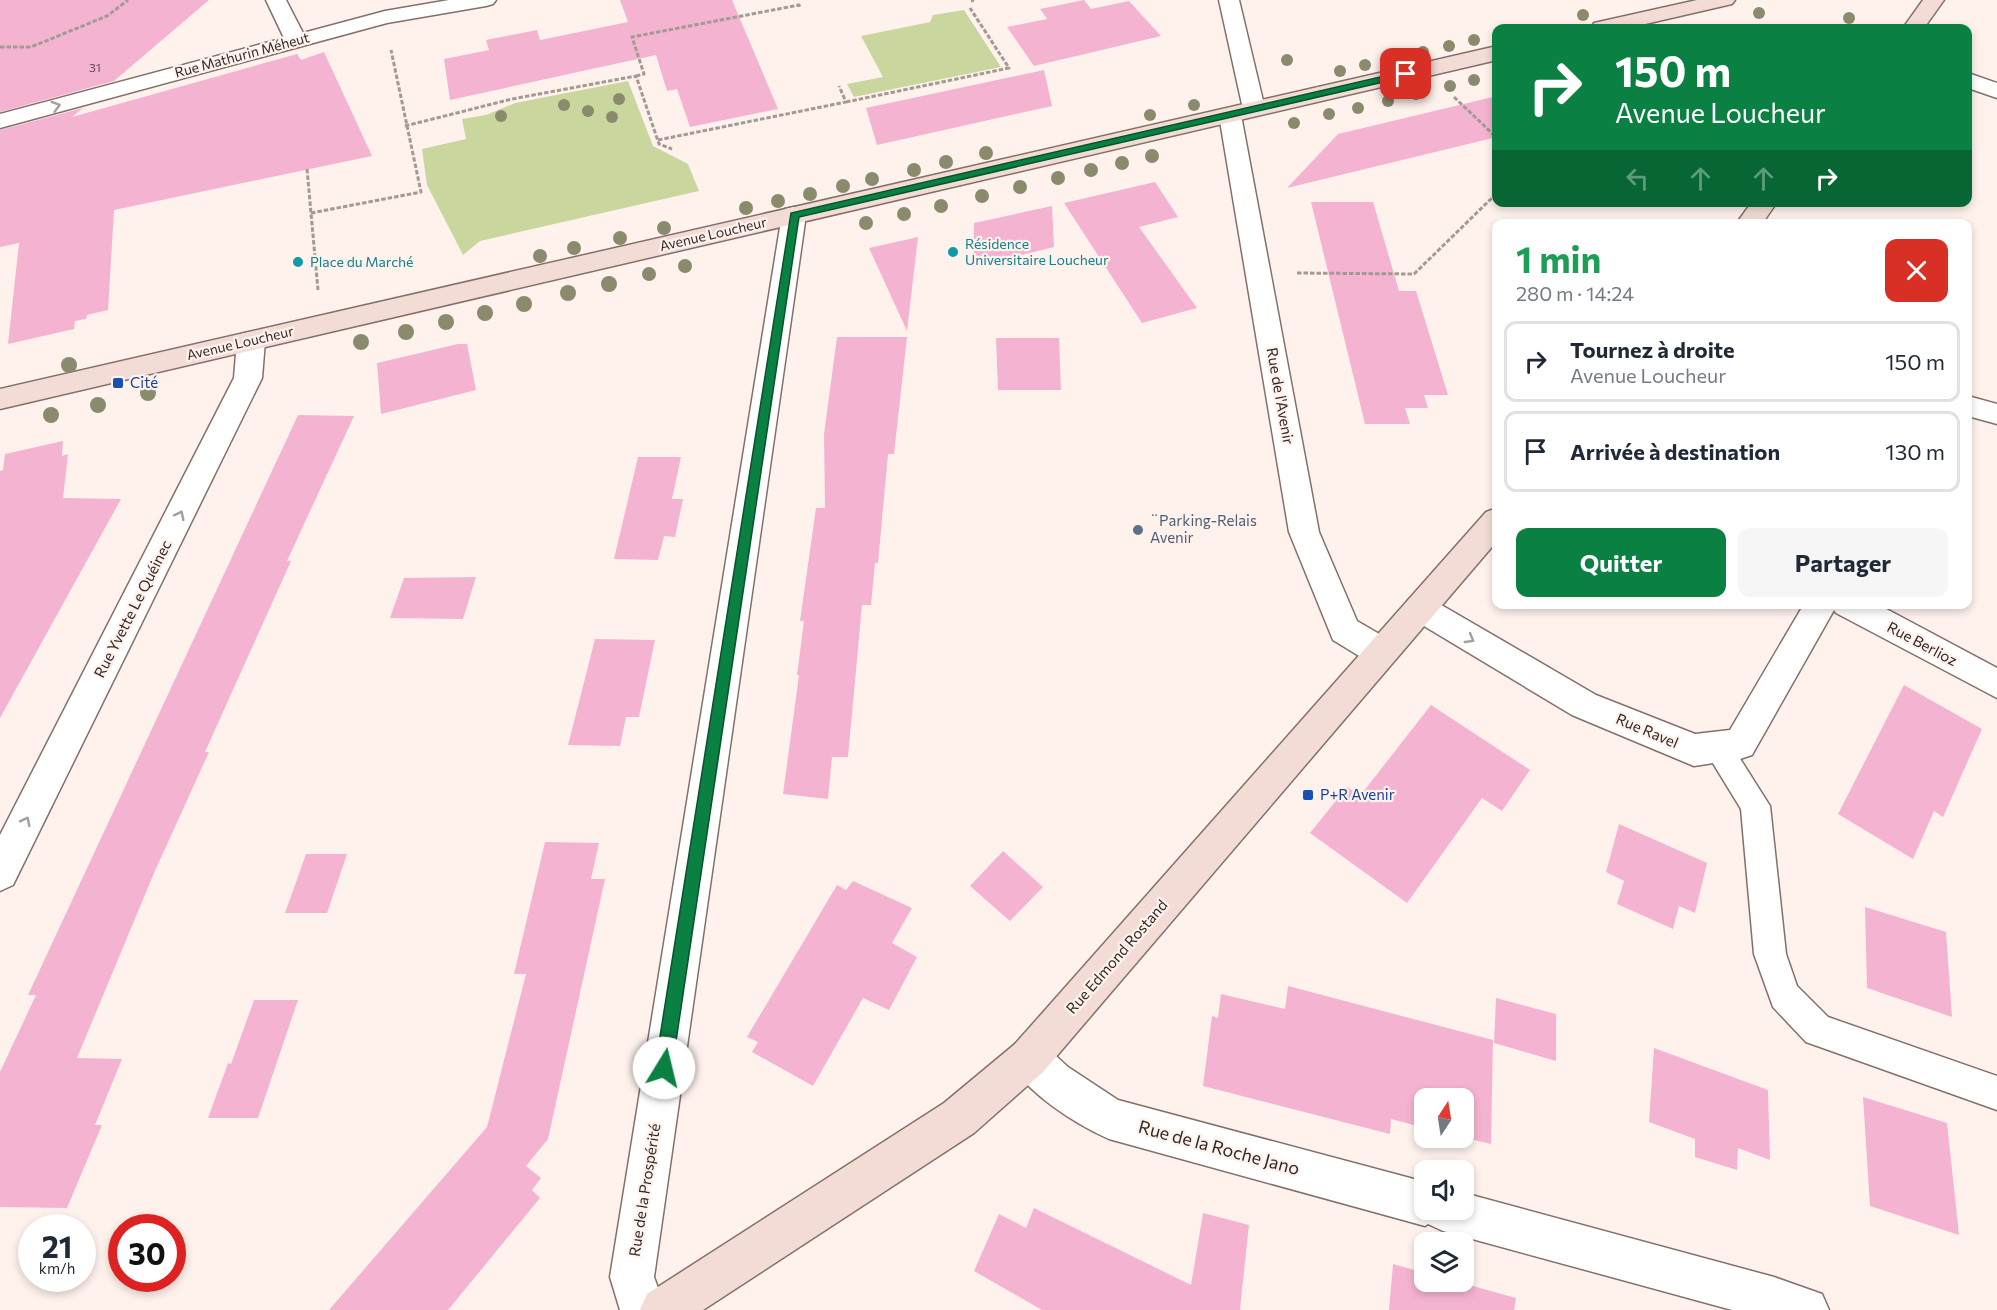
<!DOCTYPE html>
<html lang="fr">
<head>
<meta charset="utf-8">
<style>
  body { margin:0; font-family:Commissioner,sans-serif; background:#f6f6f7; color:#1f2937; height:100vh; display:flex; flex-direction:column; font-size:22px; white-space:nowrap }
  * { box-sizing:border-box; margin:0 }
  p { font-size:20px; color:#747a83 }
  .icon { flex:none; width:33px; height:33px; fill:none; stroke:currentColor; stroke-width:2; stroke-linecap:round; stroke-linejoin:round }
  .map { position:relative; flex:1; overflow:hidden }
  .details { position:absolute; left:1492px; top:219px; width:480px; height:390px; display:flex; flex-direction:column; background:#fff; border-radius:12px; box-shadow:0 3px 9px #0003 }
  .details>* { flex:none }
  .banner { position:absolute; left:1492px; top:24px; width:480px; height:183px; border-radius:12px; box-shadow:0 3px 9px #0003; background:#0b8043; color:#fff; overflow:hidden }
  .needle { width:39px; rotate:12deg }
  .controls { position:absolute; left:1414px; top:1088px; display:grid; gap:12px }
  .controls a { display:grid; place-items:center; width:60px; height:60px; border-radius:12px; background:#fff; box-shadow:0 3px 9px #0003; font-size:30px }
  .speed { position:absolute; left:18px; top:1214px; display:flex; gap:12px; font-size:30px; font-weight:700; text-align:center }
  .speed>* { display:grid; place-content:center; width:78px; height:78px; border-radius:50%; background:#fff; box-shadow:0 3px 9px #0003; line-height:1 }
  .speed small { font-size:15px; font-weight:400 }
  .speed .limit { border:9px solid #d22; background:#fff; color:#111 }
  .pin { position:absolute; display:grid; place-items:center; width:51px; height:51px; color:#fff; margin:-26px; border-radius:12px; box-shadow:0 3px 9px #0006 }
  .me { position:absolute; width:66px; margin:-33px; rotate:9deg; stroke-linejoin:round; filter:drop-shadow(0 0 4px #0008) }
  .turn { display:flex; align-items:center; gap:21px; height:126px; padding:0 24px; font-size:27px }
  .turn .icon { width:78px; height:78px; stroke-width:2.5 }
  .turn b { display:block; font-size:42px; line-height:51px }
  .lanes { display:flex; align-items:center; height:57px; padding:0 24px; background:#0003; justify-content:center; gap:30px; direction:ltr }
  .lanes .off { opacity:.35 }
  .round { display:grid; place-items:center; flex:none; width:63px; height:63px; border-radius:12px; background:#f6f6f7 }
  .headline { display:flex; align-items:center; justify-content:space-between; height:102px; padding:0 24px }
  h1 { font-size:36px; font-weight:700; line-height:45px; color:#1e9e55 }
  .primary-button { display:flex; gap:12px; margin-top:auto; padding:12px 24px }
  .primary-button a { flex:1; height:69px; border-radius:12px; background:#0b8043; color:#fff; font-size:24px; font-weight:700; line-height:69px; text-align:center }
  .primary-button a+a { background:#f6f6f7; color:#1f2937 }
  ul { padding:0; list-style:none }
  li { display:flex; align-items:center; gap:18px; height:81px; margin:0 12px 9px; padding:0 12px; border:3px solid #e0e1e3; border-radius:12px }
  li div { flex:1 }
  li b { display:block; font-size:22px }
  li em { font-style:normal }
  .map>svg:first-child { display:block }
  .green { fill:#c9d79f }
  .building { fill:#f4b4d1 }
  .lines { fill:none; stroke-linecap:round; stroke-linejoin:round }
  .lane-casing { stroke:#837069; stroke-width:3 }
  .street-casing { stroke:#837069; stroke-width:3 }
  .secondary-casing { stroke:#837069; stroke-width:3 }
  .path { stroke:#a49a95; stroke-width:3; stroke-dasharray:4.5 2; stroke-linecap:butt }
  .lane { fill:#fff; fill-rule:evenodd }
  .street { fill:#fff; fill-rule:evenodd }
  .secondary { fill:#f3dcd6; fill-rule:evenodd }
  .tree { fill:#8a8a6d }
  .oneway { stroke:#a29f9d }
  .route { fill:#0b8043; stroke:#07532c; stroke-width:1.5 }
  .culture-dot { fill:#0f9aa8; stroke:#fff2ed; stroke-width:2 }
  .transit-dot { fill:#1a4fb4; stroke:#fff2ed; stroke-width:2 }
  .service-dot { fill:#5c6f8a; stroke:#fff2ed; stroke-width:2 }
  .labels { text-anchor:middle; stroke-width:4.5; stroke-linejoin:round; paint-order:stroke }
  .number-label { font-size:12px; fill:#624c51 }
  .far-street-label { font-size:14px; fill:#312926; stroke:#fff2ed }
  .far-culture-label { font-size:14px; fill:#0d838f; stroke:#fff2ed; text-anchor:start }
  .transit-label { font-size:15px; fill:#164399; stroke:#fff2ed; text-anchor:start }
  .street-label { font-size:15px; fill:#312926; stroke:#fff2ed }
  .service-label { font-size:15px; fill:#4e5e75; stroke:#fff2ed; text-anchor:start }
  .near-street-label { font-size:18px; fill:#312926; stroke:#fff2ed }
</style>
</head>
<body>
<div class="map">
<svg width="1997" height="1310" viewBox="0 0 1997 1310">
  <rect width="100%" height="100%" fill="#fff2ed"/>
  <path class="green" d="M964,10l37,57 -147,30 -7,-13 36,-7 -22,-41 69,-14 3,-7z
    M628,81l25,65 35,18 11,27 -219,50 -17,14 -36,-70 -5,-36 44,-10 -4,-20 24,-4 29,-12z"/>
  <path class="building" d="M0,0h209l-95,81 -114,31z
    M620,0h112l46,109 -88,18 -13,-38 -10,2 -11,-36 -206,45 -6,-41 45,-9 -3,-10 51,-10 3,10 88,-18z
    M1084,0l7,9 38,-8 32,35 -127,30 -27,-39 40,-8 -7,-10z
    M324,52l48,104 -258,54 -6,100 -21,5 -1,4 -11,2 -1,8 -66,15 11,-101 -19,4v-117l83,-22 -11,9 225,-63 4,6z
    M1044,70l8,36 -175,39 -11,-37z
    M1497,96v41l-210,51 51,-54z
    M1155,182l23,35 -39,10 58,81 -55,15 -78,-120z
    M1311,202h62l26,89h17l32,104h-24l4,13h-23l5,16h-45z
    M1052,206l2,41 -81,20 1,-44z
    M918,237l-11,94 -38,-83z
    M837,337h70l-13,117h-6l-10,109h-3l-4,42h-9l-14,152h-16l-4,42 -45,-5 16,-119h-2l7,-54h-4l16,-113h9l-1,-74z
    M996,338h63l2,52h-63z
    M458,344h9l9,46 -95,24 -4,-51z
    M298,415l56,1 -67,145h4l-86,191h4l-55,121 -77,185 45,1 -27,66h7l-35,83 -67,-1v-135l36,-77h-8z
    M63,441l-1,15 6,-2 -5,44 58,1 -121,219v-247l3,-1 2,-16z
    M638,457h43l-9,42h11l-8,38 -11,-1 -6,24 -44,-1z
    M476,577l-13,42 -73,-1 14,-40z
    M595,639l60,1 -16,77h-13l-6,29 -52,-1z
    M1904,685l78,44 -39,88 -9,-6 -21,48 -75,-45z
    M1431,705l99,65 -28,41 -20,-13 -75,105 -97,-70 37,-46 13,9z
    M1619,824l88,39 -12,50 -16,-7 -6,23 -56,-25 7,-23 -18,-9z
    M545,842l54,1 -8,36h14l-57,260 -22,27 15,12 -9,12 8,8 -92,112h-119l158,-183 39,-153h-12z
    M1003,851l40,36 -33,34 -40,-35z
    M306,854h41l-20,59h-42z
    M853,881l59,27 -20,35 25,14 -28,53 -26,-12 -50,88 -61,-34 6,-10 -11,-5 90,-152 9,5z
    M1865,907l81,25 6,85 -85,-29z
    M1288,986l205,54 -2,104 -30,-7h3v-39h-39v30l-34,-9 -1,15 -187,-48 9,-70 6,2 3,-24 64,15z
    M1496,998l60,16v47l-62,-18z
    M254,1000h44l-40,118h-50l20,-55 3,1z
    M1654,1048l114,42 2,70 -32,-12 -1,22 -42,-13v-18l-46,-17z
    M1863,1097l84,26 12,112 -89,-29z
    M1034,1208l157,77 12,-72 46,12 -9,84 2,1h-200l-68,-39 25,-57 27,14z
    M1393,1264l32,9v8h30l61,17 -2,12h-125z"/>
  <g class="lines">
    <g class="lane-casing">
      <path id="lane" d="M1717,734l10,4 43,68 16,148 11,32 31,31 169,59v34l-191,-68 -33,-35 -19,-53 -13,-145 -38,-62 4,-9z"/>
    </g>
    <g class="street-casing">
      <path id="street" d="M266,0h20l17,33 82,-22 64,-11h47l-3,4 -7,2 -99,17 -387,105v-14l284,-76z
        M1219,0h20l26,109 -3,5 -8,2 -8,-2 -3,-5z
        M1968,73l29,10v15l-29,-10z
        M1230,108l8,2 3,5 78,417 38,89 36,21 4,10 -4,10 -12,4 -12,-4 -36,-22 -44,-108 -70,-417 3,-5z
        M794,207l9,2 3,6 -152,1062 12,33h-46l-10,-33 172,-1062 3,-6z
        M251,332l10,2 4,7 -3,37 -249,507 -13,6v-56l234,-457 3,-37 4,-7z
        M1968,396l29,8v20l-29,-8z
        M1420,595l11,4 165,96 99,39 35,-4 74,-126h73l120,64v30l-161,-85 -2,-3 -82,145 -12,4 -46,7 -12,-5 -110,-46 -163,-98 -5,-9 5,-9z
        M1029,1038l14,6 25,23 50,33 307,82v27h39v-16l310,84 48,17 7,16h-97l-289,-79 -15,-7 -3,2 -316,-87c-32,-14 -87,-48 -100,-81l6,-14z"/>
    </g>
    <g class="secondary-casing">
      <path id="secondary" d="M1697,0h38l-3,4 -104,24h-37l3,-5z
        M1923,0h21l-20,28h-21z
        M1497,46v14l-1497,349v-20z
        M1752,202h25l-15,22h-26z
        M1497,508v33l-454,531 -69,61 -271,177h-63l7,-16 297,-191 71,-59 471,-532z"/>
    </g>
    <path class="path" d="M971,1l3,-1
      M0,47h31l76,-31 21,-16
      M636,76l8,-2 -12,-37 167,-32 1,2
      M1454,97l43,41
      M846,102l163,-34 -39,-60
      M405,126l107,-27 124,-23 23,68 13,5
      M658,140l188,-38 -7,-16
      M307,169l11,121
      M311,213l110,-21 -30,-142
      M1297,273l117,1 83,-81"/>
    <use href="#lane" class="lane"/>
    <use href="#street" class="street"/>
    <use href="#secondary" class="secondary"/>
  </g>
  <g class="tree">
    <circle cx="1759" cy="13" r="6"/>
    <circle cx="1583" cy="15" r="6"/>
    <circle cx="1849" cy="18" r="6"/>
    <circle cx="1474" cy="40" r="6"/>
    <circle cx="1449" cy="46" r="6"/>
    <circle cx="1423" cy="52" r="6"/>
    <circle cx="1391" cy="59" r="6"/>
    <circle cx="1287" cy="60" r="6"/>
    <circle cx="1365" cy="65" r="6"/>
    <circle cx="1340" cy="71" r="6"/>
    <circle cx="1474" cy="80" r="6"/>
    <circle cx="1450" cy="86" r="6"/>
    <circle cx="1416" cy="94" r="6"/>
    <circle cx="619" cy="99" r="6"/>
    <circle cx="1388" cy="101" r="6"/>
    <circle cx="564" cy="105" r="6"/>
    <circle cx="1194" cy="105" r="6"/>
    <circle cx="1358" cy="108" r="6"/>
    <circle cx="588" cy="111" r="6"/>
    <circle cx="1329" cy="114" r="6"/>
    <circle cx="1150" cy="115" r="6"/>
    <circle cx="501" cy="116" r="6"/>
    <circle cx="612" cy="117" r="6"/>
    <circle cx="1294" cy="123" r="6"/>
    <circle cx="986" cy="153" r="7"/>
    <circle cx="1152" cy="156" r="7"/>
    <circle cx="946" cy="162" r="7"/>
    <circle cx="1122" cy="163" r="7"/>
    <circle cx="914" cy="170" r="7"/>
    <circle cx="1091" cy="170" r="7"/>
    <circle cx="1058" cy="178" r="7"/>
    <circle cx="872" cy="179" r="7"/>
    <circle cx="843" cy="186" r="7"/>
    <circle cx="1020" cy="187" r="7"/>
    <circle cx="810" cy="194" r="7"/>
    <circle cx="982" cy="196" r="7"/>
    <circle cx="778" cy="201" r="7"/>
    <circle cx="941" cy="206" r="7"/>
    <circle cx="746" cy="208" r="7"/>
    <circle cx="904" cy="214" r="7"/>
    <circle cx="866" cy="223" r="7"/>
    <circle cx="664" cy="228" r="7"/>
    <circle cx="620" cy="238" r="7"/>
    <circle cx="574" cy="248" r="7"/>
    <circle cx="540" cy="256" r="7"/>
    <circle cx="685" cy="266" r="7"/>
    <circle cx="649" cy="274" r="7"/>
    <circle cx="609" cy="284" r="8"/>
    <circle cx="568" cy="293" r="8"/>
    <circle cx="524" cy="304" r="8"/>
    <circle cx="485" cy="313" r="8"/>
    <circle cx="446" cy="322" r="8"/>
    <circle cx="406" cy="332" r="8"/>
    <circle cx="361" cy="342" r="8"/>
    <circle cx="69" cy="365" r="8"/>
    <circle cx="148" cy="393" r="8"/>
    <circle cx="98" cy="405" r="8"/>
    <circle cx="51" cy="415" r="8"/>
  </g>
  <defs><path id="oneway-chevron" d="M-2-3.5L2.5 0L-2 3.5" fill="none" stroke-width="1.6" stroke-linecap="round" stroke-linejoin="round" transform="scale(1.5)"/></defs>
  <g class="oneway">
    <use href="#oneway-chevron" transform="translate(56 106) rotate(-16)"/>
    <use href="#oneway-chevron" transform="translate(180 515) rotate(-63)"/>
    <use href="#oneway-chevron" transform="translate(1470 639) rotate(30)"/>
    <use href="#oneway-chevron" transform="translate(26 821) rotate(-63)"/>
  </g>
  <path class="route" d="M1406,71l4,3 -1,2 -610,141 -127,851 -2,6 -6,2 -6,-2 -3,-6 136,-855z"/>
  <g class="culture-dot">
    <circle cx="953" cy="252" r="6"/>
    <circle cx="298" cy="262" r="6"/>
  </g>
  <g class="transit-dot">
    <rect x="112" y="377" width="12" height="12" rx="3"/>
    <rect x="1302" y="789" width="12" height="12" rx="3"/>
  </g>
  <circle class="service-dot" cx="1138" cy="530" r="6"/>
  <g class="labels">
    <g class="number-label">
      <text x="95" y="72">31</text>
    </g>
    <g class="far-street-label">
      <text transform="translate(242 55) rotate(-15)" y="5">Rue Mathurin Méheut</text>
      <text transform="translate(713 234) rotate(-13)" y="5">Avenue Loucheur</text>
      <text transform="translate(240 343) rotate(-13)" y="5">Avenue Loucheur</text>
    </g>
    <g class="far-culture-label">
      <text x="965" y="249">Résidence<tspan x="965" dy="16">Universitaire Loucheur</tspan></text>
      <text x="310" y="267">Place du Marché</text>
    </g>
    <g class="transit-label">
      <text x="130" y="388">Cité</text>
      <text x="1320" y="800">P+R Avenir</text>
    </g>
    <g class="street-label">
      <text transform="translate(1280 396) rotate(80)" y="5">Rue de l'Avenir</text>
      <text transform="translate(133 609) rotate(-63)" y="5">Rue Yvette Le Quéinec</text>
      <text transform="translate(1922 644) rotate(28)" y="5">Rue Berlioz</text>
      <text transform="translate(1647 731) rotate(23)" y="5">Rue Ravel</text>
      <text transform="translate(1117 957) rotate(-49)" y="5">Rue Edmond Rostand</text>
      <text transform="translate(645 1190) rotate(-81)" y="5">Rue de la Prospérité</text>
    </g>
    <g class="service-label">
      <text x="1150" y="526">¨Parking-Relais<tspan x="1150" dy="17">Avenir</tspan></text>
    </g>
    <g class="near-street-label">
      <text transform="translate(1219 1148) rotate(15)" y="6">Rue de la Roche Jano</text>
    </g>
  </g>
</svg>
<div class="controls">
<a><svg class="needle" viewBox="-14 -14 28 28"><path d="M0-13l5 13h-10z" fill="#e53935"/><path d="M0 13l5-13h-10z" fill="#747a83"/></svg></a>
<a><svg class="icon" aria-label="sound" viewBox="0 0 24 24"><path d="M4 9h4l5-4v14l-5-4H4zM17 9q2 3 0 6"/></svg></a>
<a><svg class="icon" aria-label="layers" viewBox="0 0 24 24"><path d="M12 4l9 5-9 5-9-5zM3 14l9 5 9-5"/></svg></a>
</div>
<div class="speed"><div>21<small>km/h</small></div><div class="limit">30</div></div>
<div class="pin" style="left:1406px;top:74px;background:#d93025"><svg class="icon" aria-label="arrive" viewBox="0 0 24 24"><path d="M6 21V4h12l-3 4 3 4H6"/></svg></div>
<svg class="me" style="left:664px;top:1068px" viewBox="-20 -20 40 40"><circle r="19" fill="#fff"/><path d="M0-13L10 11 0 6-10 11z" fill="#0b8043"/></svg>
<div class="banner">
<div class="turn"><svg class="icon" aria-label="right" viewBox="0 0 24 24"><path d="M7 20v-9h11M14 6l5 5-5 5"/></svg><div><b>150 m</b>Avenue Loucheur</div></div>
<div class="lanes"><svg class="icon off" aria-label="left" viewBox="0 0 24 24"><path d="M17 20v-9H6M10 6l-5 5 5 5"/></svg><svg class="icon off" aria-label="ahead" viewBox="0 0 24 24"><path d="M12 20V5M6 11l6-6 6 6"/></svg><svg class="icon off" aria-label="ahead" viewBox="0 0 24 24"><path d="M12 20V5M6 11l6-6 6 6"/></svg><svg class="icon" aria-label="right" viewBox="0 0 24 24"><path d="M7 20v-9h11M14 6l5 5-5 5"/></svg></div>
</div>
<section class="details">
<div class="headline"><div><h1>1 min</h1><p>280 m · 14:24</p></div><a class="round" style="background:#d93025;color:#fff"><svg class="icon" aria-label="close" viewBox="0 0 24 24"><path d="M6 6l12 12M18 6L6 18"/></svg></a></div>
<ul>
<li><svg class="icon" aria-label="right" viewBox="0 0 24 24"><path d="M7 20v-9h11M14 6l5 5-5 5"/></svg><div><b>Tournez à droite</b><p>Avenue Loucheur</p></div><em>150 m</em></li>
<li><svg class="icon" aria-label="arrive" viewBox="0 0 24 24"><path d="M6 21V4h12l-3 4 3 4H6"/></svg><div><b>Arrivée à destination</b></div><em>130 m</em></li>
</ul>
<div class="primary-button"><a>Quitter</a><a>Partager</a></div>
</section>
</div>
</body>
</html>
